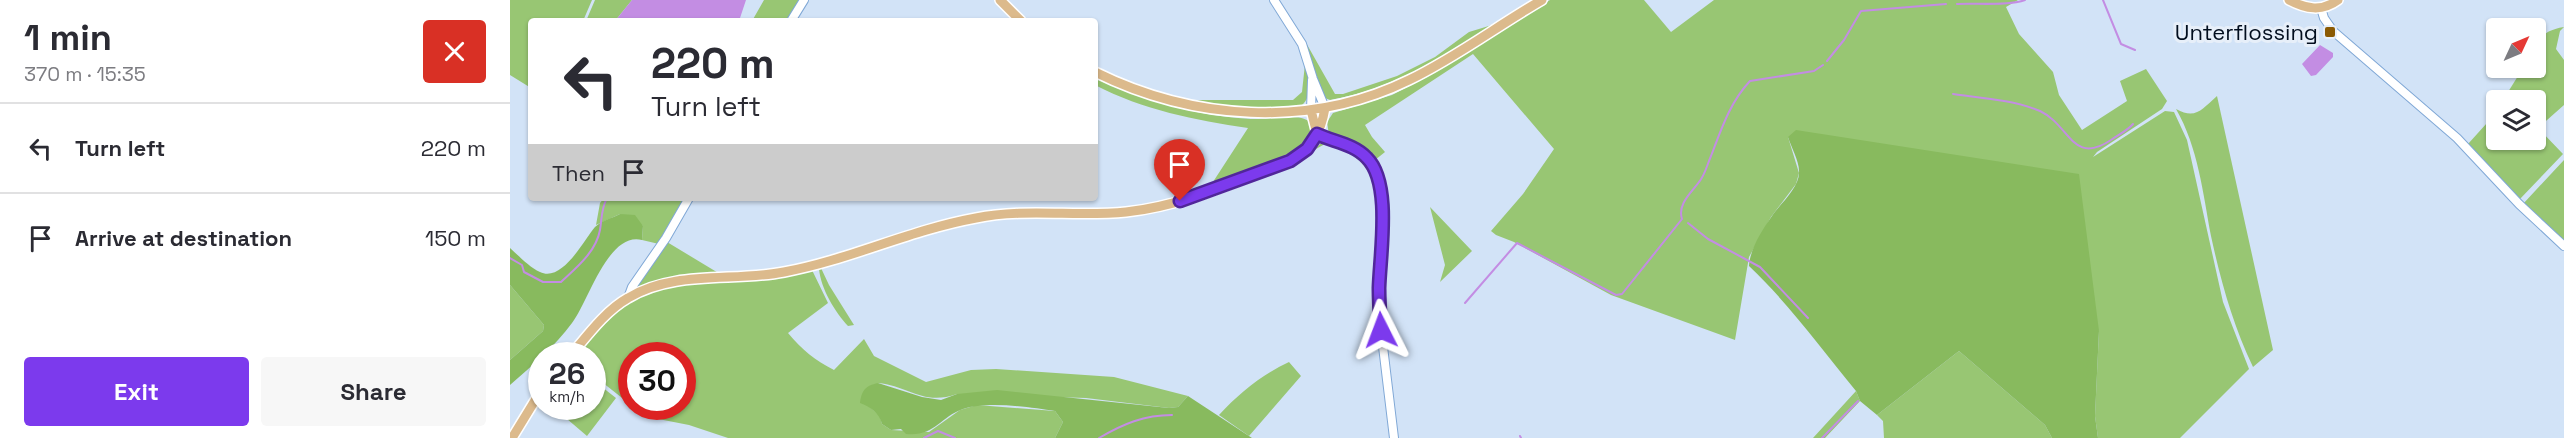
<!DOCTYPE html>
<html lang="en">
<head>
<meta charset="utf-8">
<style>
  body { margin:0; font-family:"Space Grotesk",sans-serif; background:#f7f7f7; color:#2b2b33; height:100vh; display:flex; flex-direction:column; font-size:22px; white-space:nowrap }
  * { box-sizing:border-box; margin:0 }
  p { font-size:20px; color:#7c7c81 }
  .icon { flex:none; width:33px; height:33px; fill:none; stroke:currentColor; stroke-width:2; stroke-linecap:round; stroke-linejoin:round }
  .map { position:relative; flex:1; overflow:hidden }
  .details { display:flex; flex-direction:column; background:#fff; width:510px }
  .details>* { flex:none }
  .banner { position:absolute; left:18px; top:18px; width:570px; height:183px; border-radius:6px; box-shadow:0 2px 4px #0004; background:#fff; color:#2b2b33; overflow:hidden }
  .needle { width:39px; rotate:46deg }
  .buttons { position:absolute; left:1976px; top:18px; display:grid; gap:12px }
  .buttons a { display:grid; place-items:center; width:60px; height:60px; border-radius:6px; background:#fff; box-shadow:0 2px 4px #0004; font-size:30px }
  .speed { position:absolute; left:18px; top:342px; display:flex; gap:12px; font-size:30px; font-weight:700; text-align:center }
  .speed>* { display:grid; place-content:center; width:78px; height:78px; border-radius:50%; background:#fff; box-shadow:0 2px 4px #0004; line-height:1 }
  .speed small { font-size:15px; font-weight:400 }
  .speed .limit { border:9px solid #d22; background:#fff; color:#111 }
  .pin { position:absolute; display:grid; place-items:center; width:51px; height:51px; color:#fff; margin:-62px -26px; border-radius:50% 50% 50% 0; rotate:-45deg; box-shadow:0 0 6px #0007 }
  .pin .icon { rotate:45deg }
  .me { position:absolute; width:66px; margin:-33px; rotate:357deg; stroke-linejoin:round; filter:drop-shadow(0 0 4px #0008) }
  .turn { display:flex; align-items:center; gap:21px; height:126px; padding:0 24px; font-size:27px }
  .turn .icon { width:78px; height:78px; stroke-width:2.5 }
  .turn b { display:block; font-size:42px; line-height:51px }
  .then { display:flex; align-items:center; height:57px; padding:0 24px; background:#0003; gap:12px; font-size:22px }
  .round { display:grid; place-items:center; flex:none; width:63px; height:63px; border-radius:6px; background:#f7f7f7 }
  .overview { display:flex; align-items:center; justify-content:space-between; height:102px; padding:0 24px }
  h1 { font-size:36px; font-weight:800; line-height:45px }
  .primary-button { display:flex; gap:12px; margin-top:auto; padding:12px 24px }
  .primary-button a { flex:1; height:69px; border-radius:6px; background:#7c3aed; color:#fff; font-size:24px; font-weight:800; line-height:69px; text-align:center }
  .primary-button a+a { background:#f7f7f7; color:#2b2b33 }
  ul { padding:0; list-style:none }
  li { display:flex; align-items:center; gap:18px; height:90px; padding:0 24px; border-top:2px solid #e1e1e2 }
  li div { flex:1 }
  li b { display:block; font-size:22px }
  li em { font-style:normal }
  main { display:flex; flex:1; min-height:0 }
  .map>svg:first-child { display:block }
  .green { fill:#98c673 }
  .forest { fill:#88ba5e }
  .water { fill:#c38de3 }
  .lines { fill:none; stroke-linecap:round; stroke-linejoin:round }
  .stream { stroke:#c38de3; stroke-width:2 }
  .minor-casing { stroke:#80a8d6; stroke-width:10 }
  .major-casing { stroke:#fff; stroke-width:12 }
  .minor { stroke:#fff; stroke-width:8 }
  .major { stroke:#dcba8c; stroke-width:9 }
  .route-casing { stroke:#51269a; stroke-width:15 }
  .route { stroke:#7c3aed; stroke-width:10 }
  .poi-dot { fill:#8b5a03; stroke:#e7eff9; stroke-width:2 }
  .labels { text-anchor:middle; stroke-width:6; stroke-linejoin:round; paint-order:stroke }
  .poi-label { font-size:22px; fill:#020e1e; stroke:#e7eff9; text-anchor:end }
</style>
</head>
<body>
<main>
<section class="details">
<div class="overview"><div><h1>1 min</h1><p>370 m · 15:35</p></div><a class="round" style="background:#d93025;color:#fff"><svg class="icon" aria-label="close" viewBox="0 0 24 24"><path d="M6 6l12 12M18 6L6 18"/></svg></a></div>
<ul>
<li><svg class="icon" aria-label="left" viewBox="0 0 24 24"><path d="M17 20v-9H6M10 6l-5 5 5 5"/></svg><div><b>Turn left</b></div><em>220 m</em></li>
<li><svg class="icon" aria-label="arrive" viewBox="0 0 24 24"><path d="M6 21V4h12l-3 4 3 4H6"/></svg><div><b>Arrive at destination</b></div><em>150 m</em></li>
</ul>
<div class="primary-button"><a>Exit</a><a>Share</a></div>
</section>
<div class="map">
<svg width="2054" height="438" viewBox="0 0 2054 438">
  <rect width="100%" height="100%" fill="#d2e3f7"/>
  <path class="green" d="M0,0h82l-9,21h-52v67l-21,-13z
    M85,0h37l-17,21h-29z
    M254,0h35l-13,21h-34z
    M1040,0h94l27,32 43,-32h304l-12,7 13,27 34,38 6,23 23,35 45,-29 -7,-20 26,-12 21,32 -5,8 -65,43 -4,5 72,-46 9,1 13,28 36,162 26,67 -69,69h-82l-3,-22 4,-85 -311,-194 11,36 -3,11 -25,33 -22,40 -14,83 -124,-45 -97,-53 -18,-7 -5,-4 32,-37 31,-45 -81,-95 -108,71 7,12 13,15 -15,12 7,26c-12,-29 -21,-37 -52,-46l-11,6 15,-15 -2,-13 6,-9 59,-18 33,-17z
    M982,25c-50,33 -102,65 -162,75l-5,-2c-9,-16 -12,-38 -20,-57l30,53h8l54,-18 38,-19 34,-25z
    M2054,27l-4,4 -4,18 8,11v45l-26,23 25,26 -44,46 -51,-56 28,-31v27h39v-40h-32l20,-32h12c0,-24 3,-37 29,-41z
    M795,64c4,12 8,32 -3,41 -40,5 -79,2 -120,-5h111l9,-8z
    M585,77c49,24 102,39 156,42 16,1 48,-7 59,3 3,10 1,18 -7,25 -16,16 -69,30 -92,38l37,-57c-53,-8 -105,-18 -153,-43z
    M1707,96l56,254 -20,17c-20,-42 -32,-85 -42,-131 -8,-43 -13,-89 -35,-127 20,11 26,0 41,-13z
    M2054,160v82l-41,-38z
    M94,198h82l-27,46 -17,-4 1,-14 -23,-12 -24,11 4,-22z
    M920,207l42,44 -32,31 5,-17z
    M157,242l53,32 -85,16z
    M311,268l8,17 25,40 -6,1c-13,-14 -27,-37 -29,-57z
    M302,270l16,33 -40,30c14,17 27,27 46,37l30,-31 10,17 52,26 45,-12 25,-1 118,8 74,19 -10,11 -9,1 -83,-10 -129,-4c-34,12 -48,-8 -79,-11l-8,24 10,9 2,8 9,6 38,2 31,-22 17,-5 78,6 8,11 -8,16h-327l-39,-13 -41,-8 -14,-10 48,-1v-50h-50l-1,49 -38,-30 -1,-19h-18l46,-48 28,-15 37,-9z
    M0,285l34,40 -1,6 -33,29z
    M1449,351l86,74 7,13h-168l-1,-17 -6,-6z
    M779,362l12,14 -52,60 -30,-21c20,-22 44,-41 70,-53z
    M83,380l23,18 -29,38 -34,-29 39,-1z
    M1346,391l4,10 -35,37h-12z"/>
  <path class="forest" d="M1286,130l283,44 20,157 -4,85 3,22h-46l-7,-13 -86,-74 -82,64 -17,-14 -4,-10c-35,-43 -67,-87 -107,-125 1,-17 13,-36 23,-50 8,-12 27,-28 27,-43 1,-11 -8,-26 -11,-36z
    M110,214l15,1 8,11 -1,14c-34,-9 -54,63 -70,83 -17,23 -40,43 -62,62v-25l33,-29 1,-6 -34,-40v-37c9,8 19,19 30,24 22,11 44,-32 55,-45 6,-6 17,-9 25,-13z
    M368,383l44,14 19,3 16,-6 40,-4 172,18 9,-1 10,-11 64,42h-197l8,-16 -8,-11c-25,-4 -68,-10 -92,-2 -23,8 -29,28 -57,25l-5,-5 -10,1 -9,-6c-3,-12 -12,-17 -22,-21 2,-13 5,-17 18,-20z"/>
  <path class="water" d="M122,0h114l-7,21h-124z
    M1810,45l13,8v4l-17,18 -5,1 -9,-12z"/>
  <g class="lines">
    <path class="stream" d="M1593,0l18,44 14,6
      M1447,4c18,-1 53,2 68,-4
      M1317,61l17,-21 17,-29 85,-7
      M1443,94c29,4 60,6 87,17 30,14 32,55 71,29 7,-5 16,-9 22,-16
      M1178,223l20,16 52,28 48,51
      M0,258l12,7 2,7 19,10h18c15,-14 35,-30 39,-52 2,-12 1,-21 7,-32
      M955,303l52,-60 99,52 6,-1 60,-75c-5,-15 10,-27 17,-37 6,-7 8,-17 12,-26 10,-26 19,-54 39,-75l64,-10 9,-6
      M1010,436l1,2
      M414,438l14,-7 17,7
      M589,438c24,-14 45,-23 73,-23
      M1312,438l36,-37"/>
    <g class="minor-casing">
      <path id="minor" d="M764,0l28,44 11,35 12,29
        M1811,8l3,10 9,13 124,107 62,66 45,42
        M281,21l13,-21
        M801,110l1,-30
        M807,134l43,18 12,11 6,13 3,28 -2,86 2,40 13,108
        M118,298l4,-11 34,-49 23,-40"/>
    </g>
    <g class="major-casing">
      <path id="major" d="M490,0l21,21
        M1779,0c17,9 33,12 49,0
        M585,72c97,48 214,57 314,8 46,-22 88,-54 133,-80
        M801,110l6,24
        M60,356c17,-20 35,-45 58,-58 46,-28 105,-16 156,-26 65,-12 126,-42 192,-54 49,-10 100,-1 150,-6 57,-6 111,-31 164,-51 22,-13 31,-29 35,-53
        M2,438l30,-49"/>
    </g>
    <use href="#minor" class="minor"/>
    <use href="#major" class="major"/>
  </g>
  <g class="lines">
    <g class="route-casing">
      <path id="route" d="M670,201l110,-40 17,-12 10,-15c17,8 37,10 50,24 25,25 13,96 12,130 0,14 1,28 2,42"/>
    </g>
    <use href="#route" class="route"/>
  </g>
  <rect class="poi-dot" x="1814" y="26" width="12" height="12" rx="3"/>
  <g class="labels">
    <g class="poi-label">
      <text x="1808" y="40">Unterflossing</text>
    </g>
  </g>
</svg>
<div class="buttons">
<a><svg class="needle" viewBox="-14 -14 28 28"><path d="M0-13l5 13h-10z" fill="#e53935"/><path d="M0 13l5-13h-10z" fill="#7c7c81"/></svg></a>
<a><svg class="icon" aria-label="layers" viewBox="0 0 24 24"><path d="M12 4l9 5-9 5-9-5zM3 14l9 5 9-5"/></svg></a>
</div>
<div class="speed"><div>26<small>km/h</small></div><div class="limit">30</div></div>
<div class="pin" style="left:670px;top:201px;background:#d93025"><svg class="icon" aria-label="arrive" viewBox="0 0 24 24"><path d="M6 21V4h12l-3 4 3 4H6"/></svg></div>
<svg class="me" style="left:871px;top:330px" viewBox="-20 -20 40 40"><path d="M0-17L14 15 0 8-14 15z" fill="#7c3aed" stroke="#fff" stroke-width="4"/></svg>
<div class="banner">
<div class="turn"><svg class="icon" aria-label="left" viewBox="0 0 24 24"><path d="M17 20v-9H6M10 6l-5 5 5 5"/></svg><div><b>220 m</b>Turn left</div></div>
<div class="then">Then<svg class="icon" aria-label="arrive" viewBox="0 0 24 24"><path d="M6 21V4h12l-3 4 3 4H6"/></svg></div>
</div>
</div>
</main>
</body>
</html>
